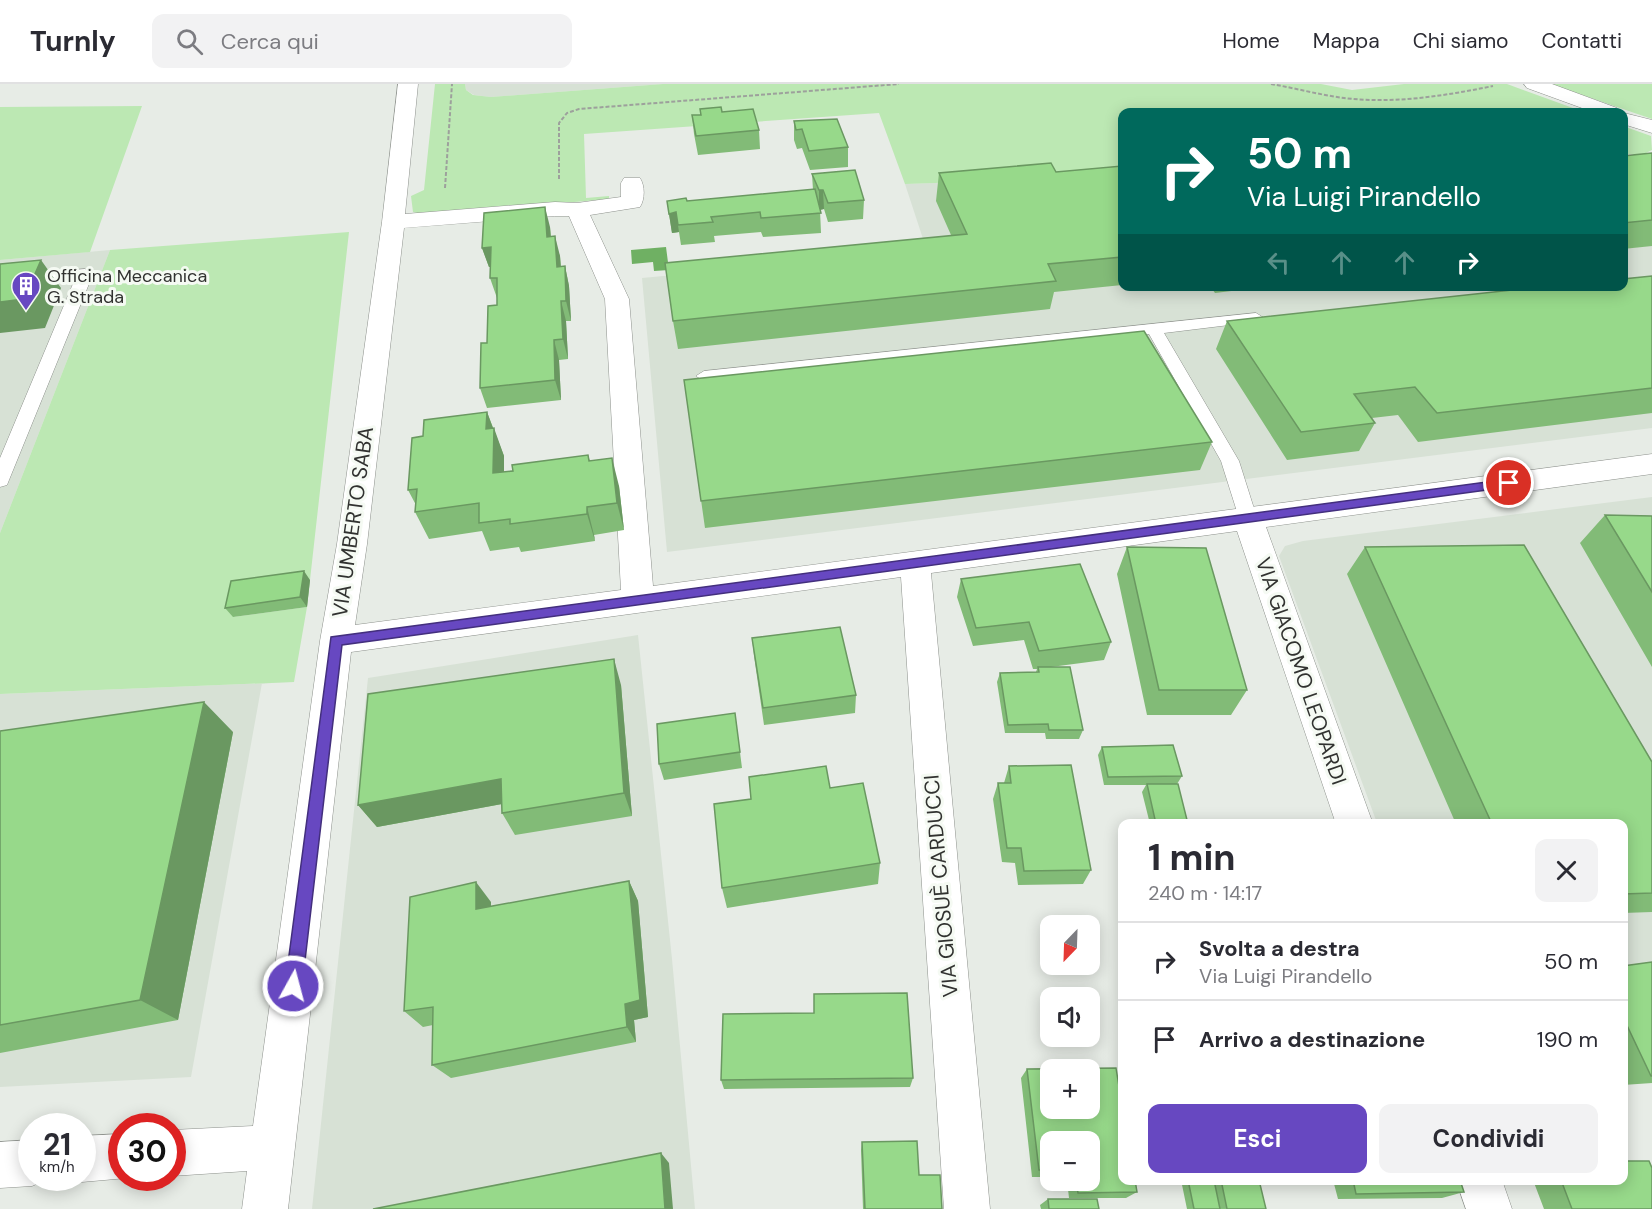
<!DOCTYPE html>
<html lang="it">
<head>
<meta charset="utf-8">
<style>
  body { margin:0; font-family:"DM Sans",sans-serif; background:#f2f2f3; color:#2b2b33; height:100vh; display:flex; flex-direction:column; font-size:22px; white-space:nowrap }
  * { box-sizing:border-box; margin:0 }
  p { font-size:20px; color:#7c7c81 }
  .icon { flex:none; width:33px; height:33px; fill:none; stroke:currentColor; stroke-width:2; stroke-linecap:round; stroke-linejoin:round }
  .map { position:relative; flex:1; overflow:hidden }
  .drawer { position:absolute; left:1118px; top:735px; width:510px; height:366px; display:flex; flex-direction:column; background:#fff; border-radius:12px; box-shadow:0 3px 15px #0003 }
  .drawer>* { flex:none }
  .guide { position:absolute; left:1118px; top:24px; width:510px; height:183px; border-radius:12px; box-shadow:0 3px 15px #0003; background:#00695c; color:#fff; overflow:hidden }
  .needle { width:39px; rotate:203deg }
  .tools { position:absolute; left:1040px; top:831px; display:grid; gap:12px }
  .tools a { display:grid; place-items:center; width:60px; height:60px; border-radius:12px; background:#fff; box-shadow:0 3px 15px #0003; font-size:30px }
  .speed { position:absolute; left:18px; top:1029px; display:flex; gap:12px; font-size:30px; font-weight:700; text-align:center }
  .speed>* { display:grid; place-content:center; width:78px; height:78px; border-radius:50%; background:#fff; box-shadow:0 3px 15px #0003; line-height:1 }
  .speed small { font-size:15px; font-weight:400 }
  .speed .limit { border:9px solid #d22; background:#fff; color:#111 }
  .pin { position:absolute; display:grid; place-items:center; width:51px; height:51px; color:#fff; margin:-26px; border:3px solid #fff; border-radius:50%; box-shadow:0 2px 6px #0007 }
  .me { position:absolute; width:66px; margin:-33px; rotate:7deg; stroke-linejoin:round; filter:drop-shadow(0 0 4px #0008) }
  .turn { display:flex; align-items:center; gap:21px; height:126px; padding:0 30px; font-size:27px }
  .turn .icon { width:78px; height:78px; stroke-width:2.5 }
  .turn b { display:block; font-size:42px; line-height:51px }
  .lanes { display:flex; align-items:center; height:57px; padding:0 30px; background:#0003; justify-content:center; gap:30px; direction:ltr }
  .lanes .off { opacity:.35 }
  .round { display:grid; place-items:center; flex:none; width:63px; height:63px; border-radius:12px; background:#f2f2f3 }
  .summary { display:flex; align-items:center; justify-content:space-between; height:102px; padding:0 30px }
  h1 { font-size:36px; font-weight:700; line-height:45px }
  .action { display:flex; gap:12px; margin-top:auto; padding:12px 30px }
  .action a { flex:1; height:69px; border-radius:12px; background:#6748c1; color:#fff; font-size:24px; font-weight:700; line-height:69px; text-align:center }
  .action a+a { background:#f2f2f3; color:#2b2b33 }
  ul { padding:0; list-style:none }
  li { display:flex; align-items:center; gap:18px; height:78px; padding:0 30px; border-top:2px solid #e1e1e2 }
  li div { flex:1 }
  li b { display:block; font-size:22px }
  li em { font-style:normal }
  header { display:flex; align-items:center; gap:36px; box-sizing:border-box; height:84px; padding:0 30px; background:#fff; border-bottom:2px solid #e1e1e2 }
  header strong { font-size:28px }
  nav { display:flex; gap:33px; margin-inline-start:auto; font-size:21px }
  .search { width:420px; height:54px; background:#f2f2f3; display:flex; align-items:center; gap:15px; box-sizing:border-box; padding:0 21px; border-radius:12px; color:#7c7c81; font-size:22px }
  .map>svg:first-child { display:block }
  .built { fill:#d7e1d5 }
  .green { fill:#bce8b3 }
  .water { fill:#6fb063 }
  .lines { fill:none; stroke-linecap:round; stroke-linejoin:round }
  .lane-casing { stroke:#8d918c; stroke-width:1 }
  .street-casing { stroke:#8d918c; stroke-width:1 }
  .path { stroke:#9da09c; stroke-width:2; stroke-dasharray:4 2; stroke-linecap:butt }
  .lane { fill:#fff; fill-rule:evenodd }
  .street { fill:#fff; fill-rule:evenodd }
  .wall { fill:#82bb77 }
  .shaded-wall { fill:#6a9861 }
  .building { fill:#97d98a; stroke:#6a9861; stroke-width:1.5; fill-rule:evenodd }
  .route { fill:#6748c1; stroke:#432f7d; stroke-width:1.5 }
  .labels { text-anchor:middle; stroke-width:6; stroke-linejoin:round; paint-order:stroke }
  .far-poi-label { font-size:18px; fill:#313230; stroke:#f5faf3; text-anchor:start }
  .street-label { font-size:21px; fill:#313230; stroke:#f5faf3 }
</style>
</head>
<body>
<header>
<strong>Turnly</strong>
<div class="search"><svg class="icon" aria-label="search" viewBox="0 0 24 24"><circle cx="10" cy="10" r="6"/><path d="M15 15l6 6"/></svg>Cerca qui</div>
<nav><a>Home</a><a>Mappa</a><a>Chi siamo</a><a>Contatti</a></nav>
</header>
<div class="map">
<svg width="1652" height="1125" viewBox="0 0 1652 1125">
  <rect width="100%" height="100%" fill="#e7ece6"/>
  <path class="built" d="M465,0h198l-172,13 -17,-2 -8,-5z
    M1652,78v266l-985,124 -25,-274 285,-27 -22,-67 217,-7v109h501v-123z
    M110,166l-110,283v-273z
    M1652,413v466l-29,6v-145l-246,-1 -98,-267 6,-10 18,-5z
    M638,551l34,324 23,250h-383l56,-531z
    M294,598l-32,1 -71,394 -191,10v-393z"/>
  <path class="green" d="M435,0h30l1,6 7,5 18,2 172,-13h658l31,6 52,-6h103l77,28h-462v65l-217,7 -26,-71 -295,21 2,64 23,-2v3l-183,16 -13,-3 -2,-16 13,-6z
    M1550,0h102v35z
    M142,22l-52,146 -90,8v-153z
    M1623,42l28,10 1,14 -8,4h-21z
    M349,148l-39,348 -77,37 74,-10 -13,75 -294,12v-161l110,-283z"/>
  <path class="water" d="M666,163l3,23 -15,1 -1,-9 -21,2 -1,-14z"/>
  <g class="lines">
    <g class="lane-casing">
      <path id="lane" d="M85,185l8,5 -84,206 -2,5 -7,2v-29l75,-179 -75,8v-10z
        M1256,229l8,5 -2,3 -98,12 75,128 18,57 -2,5h-14l-2,-5 -18,-57 -72,-127 -445,47 -8,-5 8,-5z"/>
    </g>
    <g class="street-casing">
      <path id="street" d="M398,0h20l-13,130 150,-12 22,1 44,-6v-14l3,-5h16c5,8 5,21 0,29l-50,8 39,84 24,287 999,-132v20l-386,53 107,297h-37l-99,-293 -306,42 59,636h-46l-43,-632 -550,75 -63,557h-46l5,-38 -75,5v-46l81,-4 67,-485 17,-97 45,-322zM555,132h14l36,83 16,291 -266,35 12,-81 37,-316z
        M1524,0h28l65,24 3,4 32,8v13l-29,-9v-12h-30l-66,-24z
        M122,1050v44h5l-45,4 -10,-4h10v-42z
        M32,1056v38l16,1 -16,7 -32,2v-46z
        M1456,1096h46l10,29h-46z"/>
    </g>
    <path class="path" d="M1271,0c24,4 49,11 73,14 50,6 100,-2 149,-12
      M559,95v-56l8,-10 12,-4 320,-25
      M445,104l7,-104"/>
    <use href="#lane" class="lane"/>
    <use href="#street" class="street"/>
  </g>
  <path class="wall" d="M700,25l22,3 37,18 1,19 -62,6 -4,-21 -2,-19h8z
    M794,37l54,26v20l-38,3 -8,-22 -5,1 -3,-9z
    M1652,69v93l-29,3v-93z
    M1122,82v119l-68,7 -4,17 -372,40 -5,-28 278,-86 -15,-34 3,-28 117,-1z
    M812,90l52,26 -1,19 -35,3 -4,-13 -4,1 1,23 -58,4 -2,-5 -47,4 1,6 -34,3 -2,-13 -7,1 -5,-32h20l126,-11z
    M550,143l1,10 9,19 1,11 4,-1 4,20 2,35h-5l2,38 -9,1 2,40 -74,8 -7,-20 7,-45 10,-38v-7l-7,-20 1,-11h-2l-7,-19z
    M1652,192v137l-234,29 -20,-27 -26,3 3,5 -16,28 -72,9 -71,-111 11,-28z
    M1210,202h62l-57,7z
    M684,296l528,62 -12,28 -495,58z
    M487,328l17,44v16l84,-17 2,6 29,25 5,44 -30,5 1,6 -74,11 -2,-5 -29,4 -8,-20 -53,8 -14,-27 1,-7 -8,-15 15,-54z
    M1605,431l47,1v151l-72,-124z
    M1127,463l120,143 -16,25h-84l-30,-141z
    M1365,463l287,215v150l-29,1v-89h-167l-109,-250z
    M961,495l150,63 -7,18 -53,7 32,63 -4,9h-33l-1,-6h-40l-8,-51 3,-9 36,-1 1,-3h-4l-9,-29 -51,6 -16,-49z
    M310,496l-3,27 -74,10 -8,-9z
    M752,554l104,57 -1,18 -91,12 -10,-69z
    M621,601l11,131 -117,19 -13,-22v-9l-125,23 -19,-22z
    M735,629l7,55 -78,12 -5,-16z
    M0,647l233,1 -55,288 -178,33z
    M1102,663l80,29 -5,8 11,40h-38l-8,-32 4,-7h-42l-6,-30z
    M1009,682l82,104 -8,14 -65,1 -3,-22 -13,-1 -9,-63 5,-16h6z
    M830,704l50,75 -2,21 -151,24 -5,-20z
    M629,797l9,20 10,116 -14,3 2,22 -185,36 -19,-13 1,-40 -10,2 -19,-16 87,-109v5z
    M1652,878v121l-29,2v-119z
    M1027,985l110,123 -11,6h-57l-2,-18h22l-39,-38v35h-18l-11,-99z
    M913,994l-3,9 -186,2 -3,-9z
    M862,1058l57,33 23,34h-79l-2,-59z
    M1181,1096h78l7,29h-79z
    M1333,1096h127l4,12 -22,6 -104,1z
    M1533,1096h90l29,29h-108z
    M1048,1115l51,10h-58l-1,-4z"/>
  <path class="shaded-wall" d="M819,106h4l1,19 -5,1z
    M545,123l5,20 2,30 -5,-20z
    M676,128l3,20 -7,1 -3,-19z
    M555,152l5,20 2,31 -5,-20z
    M491,163l6,19 -8,1 -7,-19z
    M41,176l20,28 -16,40 -45,5v-31z
    M565,182l4,20 2,35 -5,-20z
    M561,217l5,20 2,38 -5,-20z
    M554,256l5,20 2,40 -6,-20z
    M487,328l7,19v-3l10,28v45l-11,-28 -7,-44z
    M612,374l7,28 5,44 -7,-27z
    M587,423l7,28 1,6 -8,-27z
    M304,487l6,9 -3,27 -7,-10z
    M614,575l7,26 11,131 -8,-23z
    M204,618l29,30 -55,288 -38,-20z
    M501,695l12,23 -136,25 -19,-22z
    M629,797l9,20 10,116 -14,3 2,22 -9,-15 -2,-23z
    M476,798l15,20 -1,26 -14,-19z
    M661,1069l8,10 4,46h-8z"/>
  <path class="building" d="M721,23l1,5 31,-3 6,21 -63,6 -4,-21h9l-1,-6z
    M837,35l11,28 -39,4 -7,-22 -6,1 -2,-9z
    M1652,69v67l-29,3v-67z
    M1051,79l5,9 66,-6v91l-74,7 8,17 -383,40 -8,-58 302,-29 -28,-61z
    M855,86l9,30 -36,3 -5,-13h-4l-7,-16z
    M815,105l6,24 -60,5 -1,-6 -49,5 2,5 -35,3 -2,-13 -7,2 -2,-13 19,-3 1,3z
    M545,123l2,30 8,-1 2,31 8,-1 1,35h-5l2,38 -9,1 1,40 -75,8 1,-45h6l1,-37 9,-1v-27h-7l1,-31 -9,1 2,-35z
    M41,176l-17,39 -24,3v-38z
    M1652,192v112l-215,25 -22,-26 -61,7 21,29 -74,9 -74,-111 322,-35h74v-7z
    M1144,247l68,111 -511,59 -17,-121z
    M487,328l-1,17 8,-1 -1,45 20,-2 -1,-6 76,-10 1,6 23,-3 5,45 -30,4v7l-77,10v-5l-31,4v-20l-64,9 2,-23 -9,1 4,-52 11,-2 1,-16z
    M1605,431l47,1v76z
    M1524,461l128,217v131l-29,1v-70h-131l-127,-277z
    M1127,463l79,1 41,142h-88z
    M1080,480l31,78 -72,9 -10,-29 -53,6 -15,-49z
    M304,487l-4,26 -75,11 6,-27z
    M840,543l16,68 -93,13 -11,-70z
    M614,575l10,134 -122,20 -1,-34 -143,26 10,-111z
    M1038,583h32l13,63h-34l-1,-6 -40,1 -8,-52 39,-1z
    M204,618l-64,298 -140,25v-294z
    M735,629l5,39 -81,12 -2,-40z
    M1173,661l9,31 -74,1 -6,-30z
    M1071,681l20,105 -67,1 -3,-23h-14l-9,-65h13l-2,-17z
    M826,682l4,22 33,-5 17,80 -158,25 -8,-84 37,-5 -2,-22z
    M1147,700h31l10,40h-32z
    M629,797l11,119 -15,4 2,23 -195,38 1,-58 -29,4 6,-114 66,-15v27z
    M1652,878v114h-1l-28,-59v-51z
    M907,909l6,85 -192,2 2,-66 91,-1v-19z
    M1116,984l6,37v75h13l2,12 -59,1 -2,-13h13v-38h-39v28h-11l-12,-101zM1050,986h39v38h-39z
    M917,1057l2,34h21l2,34h-77l-3,-67z
    M661,1069l4,56h-292z
    M1623,1077h26l3,7v41h-80l-11,-29h62z
    M1188,1096h26l6,29h-26z
    M1221,1096h38l7,29h-39z
    M1353,1096h107l4,12 -108,2z
    M1048,1115h49l2,10h-50z"/>
  <path class="route" d="M1509,395l6,4 -6,4 -1167,158 -40,341 -3,6 -6,2 -6,-2 -2,-6 46,-349z"/>
  <defs>
    <g id="building-pin" transform="scale(1.5)"><path d="M0 17L-7.5 6A9.5 9.5 0 1 1 7.5 6Z" fill="#6748c1" stroke="#f5faf3"/><path d="M-4-6H4V6H1V3H-1V6H-4ZM-2.5-4.3h1.7v1.8h-1.7ZM.8-4.3h1.7v1.8H.8ZM-2.5-1h1.7V.8h-1.7ZM.8-1h1.7V.8H.8Z" fill="#fff"/></g>
  </defs>
  <g fill-rule="evenodd">
    <use href="#building-pin" x="26" y="202"/>
  </g>
  <g class="labels">
    <g class="far-poi-label">
      <text x="47" y="198">Officina Meccanica<tspan x="47" dy="21">G. Strada</tspan></text>
    </g>
    <g class="street-label">
      <text transform="translate(353 438) rotate(-82)" y="7">VIA UMBERTO SABA</text>
      <text transform="translate(1301 587) rotate(71)" y="7">VIA GIACOMO LEOPARDI</text>
      <text transform="translate(941 802) rotate(-95)" y="7">VIA GIOSUÈ CARDUCCI</text>
    </g>
  </g>
</svg>
<div class="tools">
<a><svg class="needle" viewBox="-14 -14 28 28"><path d="M0-13l5 13h-10z" fill="#e53935"/><path d="M0 13l5-13h-10z" fill="#7c7c81"/></svg></a>
<a><svg class="icon" aria-label="sound" viewBox="0 0 24 24"><path d="M4 9h4l5-4v14l-5-4H4zM17 9q2 3 0 6"/></svg></a>
<a>+</a>
<a>−</a>
</div>
<div class="speed"><div>21<small>km/h</small></div><div class="limit">30</div></div>
<div class="pin" style="left:1509px;top:399px;background:#d93025"><svg class="icon" aria-label="arrive" viewBox="0 0 24 24"><path d="M6 21V4h12l-3 4 3 4H6"/></svg></div>
<svg class="me" style="left:293px;top:902px" viewBox="-20 -20 40 40"><circle r="17" fill="#6748c1" stroke="#fff" stroke-width="3"/><path d="M0-11L8 9 0 5-8 9z" fill="#fff"/></svg>
<div class="guide">
<div class="turn"><svg class="icon" aria-label="right" viewBox="0 0 24 24"><path d="M7 20v-9h11M14 6l5 5-5 5"/></svg><div><b>50 m</b>Via Luigi Pirandello</div></div>
<div class="lanes"><svg class="icon off" aria-label="left" viewBox="0 0 24 24"><path d="M17 20v-9H6M10 6l-5 5 5 5"/></svg><svg class="icon off" aria-label="ahead" viewBox="0 0 24 24"><path d="M12 20V5M6 11l6-6 6 6"/></svg><svg class="icon off" aria-label="ahead" viewBox="0 0 24 24"><path d="M12 20V5M6 11l6-6 6 6"/></svg><svg class="icon" aria-label="right" viewBox="0 0 24 24"><path d="M7 20v-9h11M14 6l5 5-5 5"/></svg></div>
</div>
<section class="drawer">
<div class="summary"><div><h1>1 min</h1><p>240 m · 14:17</p></div><a class="round"><svg class="icon" aria-label="close" viewBox="0 0 24 24"><path d="M6 6l12 12M18 6L6 18"/></svg></a></div>
<ul>
<li><svg class="icon" aria-label="right" viewBox="0 0 24 24"><path d="M7 20v-9h11M14 6l5 5-5 5"/></svg><div><b>Svolta a destra</b><p>Via Luigi Pirandello</p></div><em>50 m</em></li>
<li><svg class="icon" aria-label="arrive" viewBox="0 0 24 24"><path d="M6 21V4h12l-3 4 3 4H6"/></svg><div><b>Arrivo a destinazione</b></div><em>190 m</em></li>
</ul>
<div class="action"><a>Esci</a><a>Condividi</a></div>
</section>
</div>
</body>
</html>
